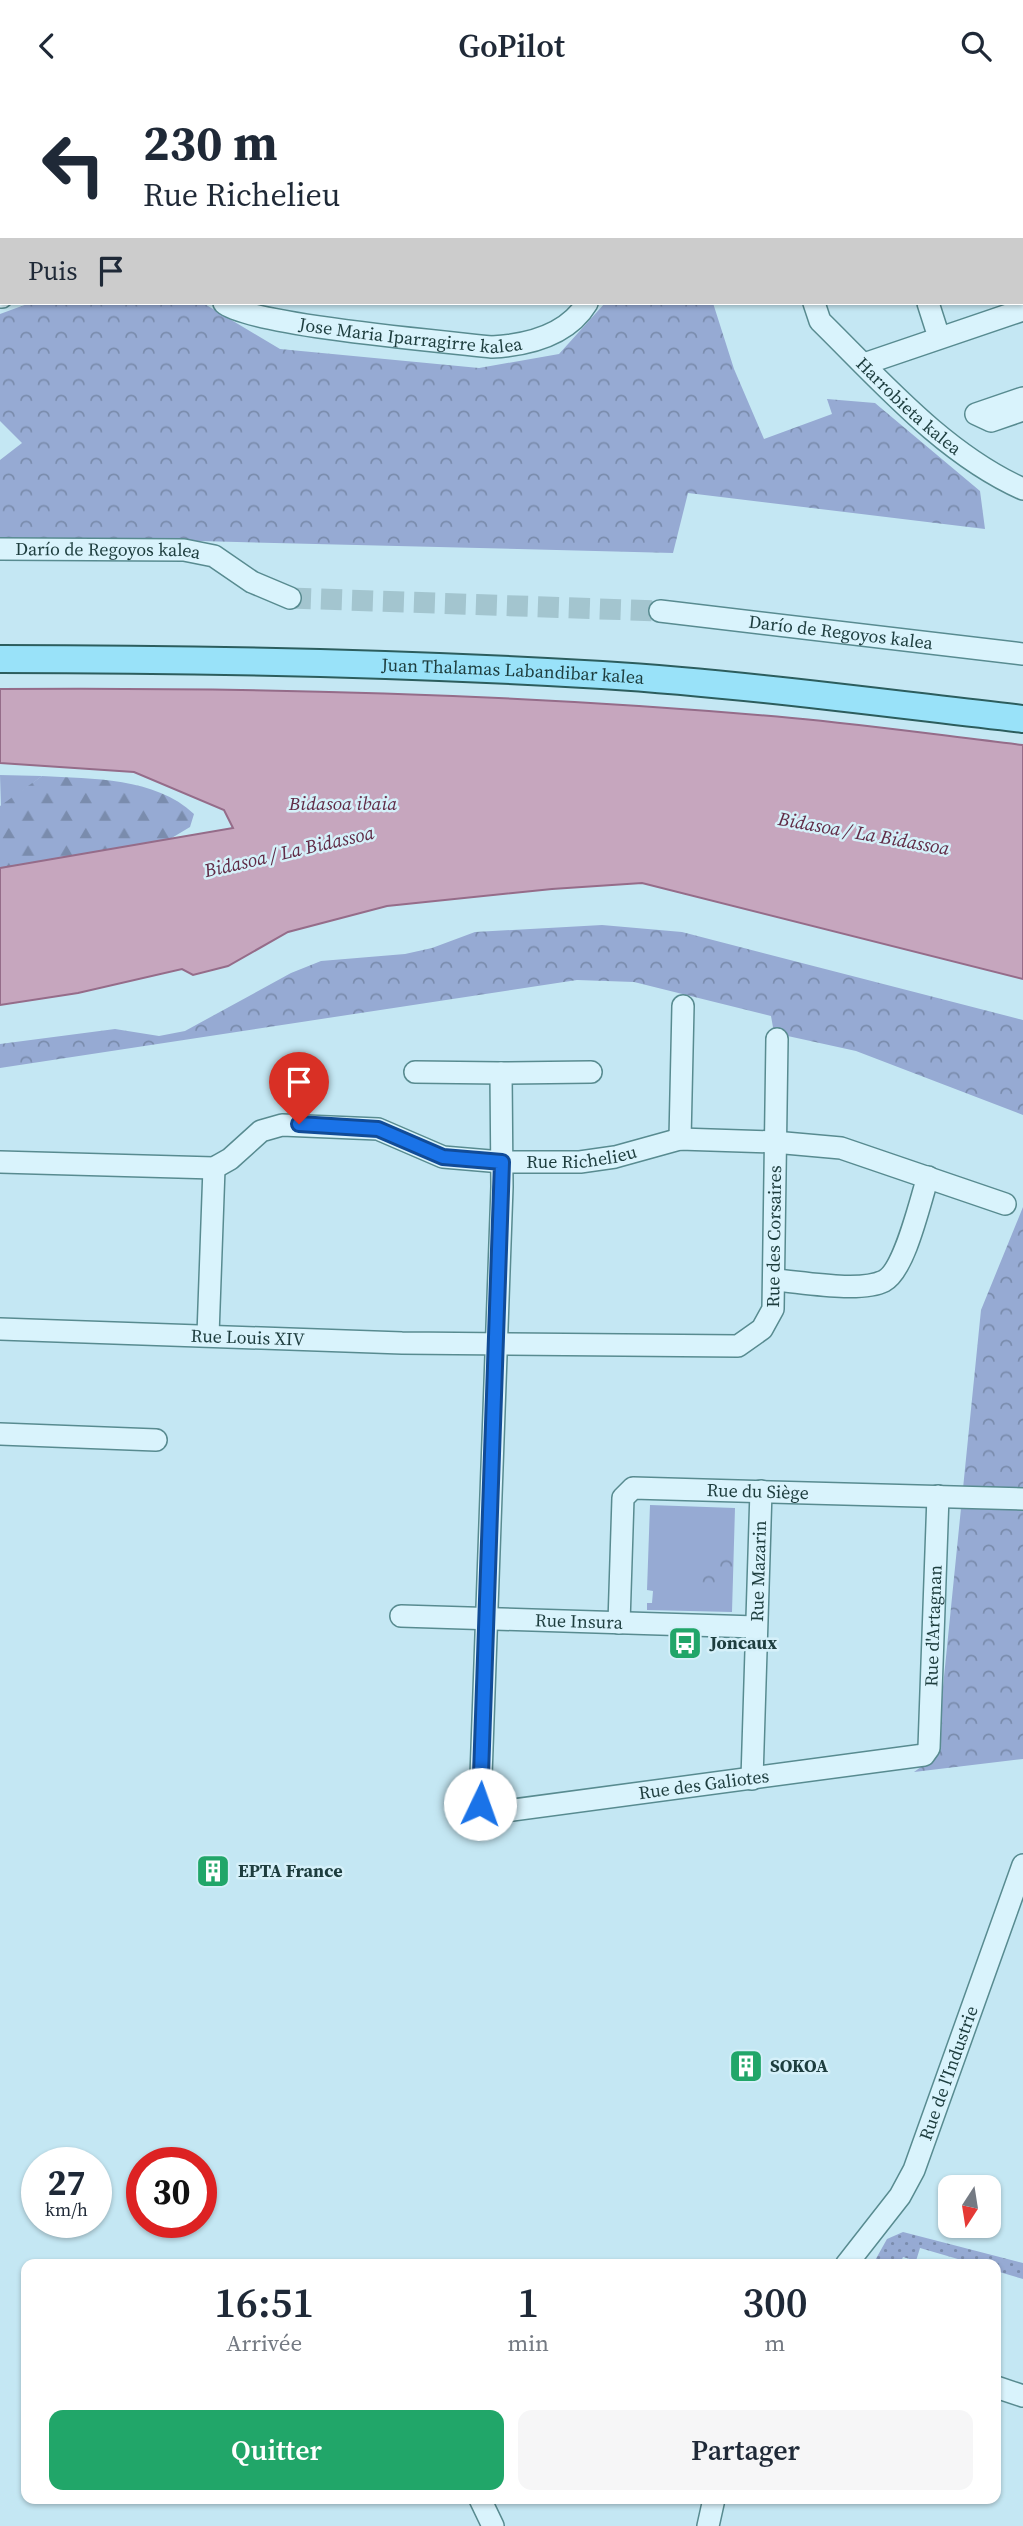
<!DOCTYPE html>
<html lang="fr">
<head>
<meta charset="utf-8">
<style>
  body { margin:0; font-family:"Source Serif 4",serif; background:#f6f6f7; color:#1f2937; height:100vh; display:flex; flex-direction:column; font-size:26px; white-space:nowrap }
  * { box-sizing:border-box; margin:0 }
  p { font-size:23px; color:#747a83 }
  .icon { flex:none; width:38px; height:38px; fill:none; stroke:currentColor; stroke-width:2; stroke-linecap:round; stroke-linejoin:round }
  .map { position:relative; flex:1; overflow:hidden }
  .drawer { position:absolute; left:21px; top:2168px; width:980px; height:245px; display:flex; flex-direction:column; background:#fff; border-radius:14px; box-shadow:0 2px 5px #0004 }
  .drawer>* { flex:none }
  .banner { position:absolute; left:0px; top:0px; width:1024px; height:214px; box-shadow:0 2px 5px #0004; background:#fff; color:#1f2937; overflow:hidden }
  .needle { width:46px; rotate:192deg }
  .buttons { position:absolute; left:938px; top:2084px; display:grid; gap:14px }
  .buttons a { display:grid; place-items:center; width:63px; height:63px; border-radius:14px; background:#fff; box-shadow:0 2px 5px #0004; font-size:35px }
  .speed { position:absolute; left:21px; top:2056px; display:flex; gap:14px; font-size:35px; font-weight:700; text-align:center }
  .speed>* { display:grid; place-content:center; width:91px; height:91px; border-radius:50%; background:#fff; box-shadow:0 2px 5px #0004; line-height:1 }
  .speed small { font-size:18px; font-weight:400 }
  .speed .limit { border:10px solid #d22; background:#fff; color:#111 }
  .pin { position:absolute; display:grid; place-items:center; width:60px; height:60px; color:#fff; margin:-72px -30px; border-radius:50% 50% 50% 0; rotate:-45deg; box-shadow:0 0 7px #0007 }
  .pin .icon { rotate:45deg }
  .me { position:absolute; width:77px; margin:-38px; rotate:3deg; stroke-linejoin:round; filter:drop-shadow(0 0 5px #0008) }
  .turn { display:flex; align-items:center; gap:24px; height:147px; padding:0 28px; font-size:32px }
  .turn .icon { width:91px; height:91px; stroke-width:2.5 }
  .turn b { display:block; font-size:49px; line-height:60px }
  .then { display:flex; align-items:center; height:66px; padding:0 28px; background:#0003; gap:14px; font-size:26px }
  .eta { display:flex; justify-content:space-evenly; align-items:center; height:119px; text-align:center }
  .eta b { font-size:42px; font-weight:600; line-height:49px }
  .button { display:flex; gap:14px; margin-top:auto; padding:14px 28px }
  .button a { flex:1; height:80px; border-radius:14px; background:#21a669; color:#fff; font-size:28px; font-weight:600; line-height:80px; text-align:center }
  .button a+a { background:#f6f6f7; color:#1f2937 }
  header { display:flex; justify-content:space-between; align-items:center; height:91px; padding:0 28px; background:#fff; font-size:32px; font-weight:600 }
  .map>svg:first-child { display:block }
  .farmland { fill:url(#farmland-rules) }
  .grass { fill:#96aad3 }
  .forest { fill:url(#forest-firs) }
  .park { fill:url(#park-crowns) }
  .garden { fill:url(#garden-dots) }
  .water { fill:#c6a6be; stroke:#956c89; stroke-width:2 }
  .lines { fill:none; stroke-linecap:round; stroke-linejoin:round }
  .minor-tunnel { stroke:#a3c5cf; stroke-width:21; stroke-dasharray:21 10; stroke-linecap:butt }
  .minor-casing { stroke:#588b90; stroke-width:24 }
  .major-casing { stroke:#2c5d5d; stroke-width:30 }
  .minor { stroke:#d9f3fc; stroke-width:21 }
  .major { stroke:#99e2f9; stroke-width:26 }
  .route-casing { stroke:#114b97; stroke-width:18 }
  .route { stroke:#1a73e8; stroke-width:12 }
  .labels { text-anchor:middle; stroke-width:5; stroke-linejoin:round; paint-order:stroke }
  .street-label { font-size:18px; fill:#1d3d3e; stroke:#d5f0f9 }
  .poi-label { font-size:18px; font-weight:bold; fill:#1d3d3e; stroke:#d5f0f9; text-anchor:start }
  .water-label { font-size:19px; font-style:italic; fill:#602b46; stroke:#d5f0f9 }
</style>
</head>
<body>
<header><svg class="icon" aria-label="back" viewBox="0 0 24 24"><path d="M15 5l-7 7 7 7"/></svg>GoPilot<svg class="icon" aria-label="search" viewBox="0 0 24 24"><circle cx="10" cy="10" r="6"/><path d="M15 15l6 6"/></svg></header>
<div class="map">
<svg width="1023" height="2435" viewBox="0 0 1023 2435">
  <defs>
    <pattern id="farmland-rules" width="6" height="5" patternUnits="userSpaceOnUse" patternTransform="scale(1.75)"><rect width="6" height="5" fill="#b0d3e9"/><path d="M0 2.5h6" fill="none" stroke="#97b6c9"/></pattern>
    <pattern id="forest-firs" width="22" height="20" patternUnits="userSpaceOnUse" patternTransform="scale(1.75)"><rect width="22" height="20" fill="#96aad3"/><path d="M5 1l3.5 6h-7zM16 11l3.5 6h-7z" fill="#7a8cad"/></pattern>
    <pattern id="park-crowns" width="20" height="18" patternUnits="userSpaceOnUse" patternTransform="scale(1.75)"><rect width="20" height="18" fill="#96aad3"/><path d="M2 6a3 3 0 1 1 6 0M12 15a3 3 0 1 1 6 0" fill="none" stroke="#7a8cad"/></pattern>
    <pattern id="garden-dots" width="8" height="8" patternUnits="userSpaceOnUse" patternTransform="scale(1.75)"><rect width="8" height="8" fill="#96aad3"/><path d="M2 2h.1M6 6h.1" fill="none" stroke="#7a8cad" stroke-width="1.8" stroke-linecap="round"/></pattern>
  </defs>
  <rect width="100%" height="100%" fill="#c4e7f3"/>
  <path class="farmland" d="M0,0h177l-175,2v39z"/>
  <path class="grass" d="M0,684l42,1 -41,31z
    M650,1414l85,3 -3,104 -85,-2v-7h5l1,-12 -6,-1z"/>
  <path class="forest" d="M42,685c50,3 113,1 152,38l-4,13 -20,12 -170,29v-62z"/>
  <path class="park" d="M30,212h173l77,46 199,19 80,-14 46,-51h108l21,66 30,70 68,-25 -5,-15 48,4 105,88 5,38 -297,-36 -15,60 -474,-12 -199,-1v-80l22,-17 -22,-22v-107z
    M602,834l80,7 341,88v95l-167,-64 -82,-18 -3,-17 -137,-34 -57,-2 -577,88v-24l115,-15 44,7 26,-5 106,-58 30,-12 84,-7 27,-6 43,-16z
    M1023,1116v552l-109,13 22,-16 45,-446z
    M699,1462l34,1 -1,31 -34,-1z"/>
  <path class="garden" d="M903,2141l120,31v16l-27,-8v-6l-21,-1 -55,-16 -4,13 -13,-4 -3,7h-27l14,-25z"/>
  <path class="water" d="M0,598c264,-2 529,5 792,29 77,7 154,18 231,27v234l-381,-96 -90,6 -165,17 -99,26 -60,34 -35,9 -11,-6 -104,24 -78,12v-137l233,-40 -9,-18 -90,-38 -134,-9z"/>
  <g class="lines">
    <path class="minor-tunnel" d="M290,507l370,13"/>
    <g class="minor-casing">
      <g id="minor">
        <path d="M963,0v2"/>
        <path d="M242,2l1,-2"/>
        <path d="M1022,36h1"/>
        <path d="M1022,185l1,3"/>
        <path d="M0,206h2"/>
        <path id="s1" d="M224,212c24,22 223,39 268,44 36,-2 75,-11 95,-44"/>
        <path id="s2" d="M814,212l6,18c61,60 124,133 203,168"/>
        <path d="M928,212l8,25"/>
        <path d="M864,273l159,-54"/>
        <path d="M1023,307l-47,16 15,7 32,-11"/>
        <path id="s3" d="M0,458l184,1 30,6 38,26 38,16"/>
        <path id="s4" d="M660,520l363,43"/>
        <path d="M415,981l86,1"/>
        <path id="s5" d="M591,981l-90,1 1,114 -22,617 3,7 8,2 433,-58 5,-7 9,-252"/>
        <path d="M680,1048l3,-133"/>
        <path id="s6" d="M0,1071l214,6 16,-9 31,-28 21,-6 96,4 65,28 59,5h78l35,-5 65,-18 94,3 67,6 164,56"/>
        <path d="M775,1189c27,2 85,13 109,1 21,-11 36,-80 44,-104"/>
        <path id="s7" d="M0,1238l402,14 336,3 24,-17 11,-20 4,-270"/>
        <path d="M208,1244l6,-167"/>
        <path d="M0,1343l156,6"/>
        <path id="s8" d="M401,1525l355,11"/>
        <path id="s9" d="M619,1532l4,-125 10,-10 390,11"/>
        <path id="s10" d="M752,1688l9,-288"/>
        <path id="s11" d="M846,2174l54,-69 14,-26 109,-305"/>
        <path d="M996,2296l27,9"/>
        <path d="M480,2408l13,27"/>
        <path d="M708,2435l6,-27"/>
      </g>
    </g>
    <g class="major-casing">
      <g id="major">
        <path id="s12" d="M0,568c201,0 402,4 602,16 141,9 281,28 421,44"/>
      </g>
    </g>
    <use href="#minor" class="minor"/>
    <use href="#major" class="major"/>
  </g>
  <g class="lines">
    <g class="route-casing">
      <path id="route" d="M299,1033l79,5 65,28 59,5 -22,642"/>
    </g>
    <use href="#route" class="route"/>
  </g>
  <defs>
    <g id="bus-square" transform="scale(1.75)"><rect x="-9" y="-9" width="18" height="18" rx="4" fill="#21a669" stroke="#d5f0f9"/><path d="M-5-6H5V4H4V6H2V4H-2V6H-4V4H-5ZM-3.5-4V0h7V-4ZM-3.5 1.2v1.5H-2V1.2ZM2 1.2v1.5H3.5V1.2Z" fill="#fff"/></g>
    <g id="building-square" transform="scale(1.75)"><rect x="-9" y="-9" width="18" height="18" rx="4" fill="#21a669" stroke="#d5f0f9"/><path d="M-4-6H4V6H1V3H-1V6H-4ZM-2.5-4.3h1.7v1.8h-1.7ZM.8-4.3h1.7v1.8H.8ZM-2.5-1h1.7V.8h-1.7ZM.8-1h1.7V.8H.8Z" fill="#fff"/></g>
  </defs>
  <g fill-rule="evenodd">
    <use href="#bus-square" x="685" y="1552"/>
    <use href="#building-square" x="213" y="1780"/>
    <use href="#building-square" x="746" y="1975"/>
  </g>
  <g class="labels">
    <g class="street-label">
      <text dy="6" stroke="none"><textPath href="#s1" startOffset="191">Jose Maria Iparragirre kalea</textPath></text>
      <text dy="6" stroke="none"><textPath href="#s2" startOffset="142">Harrobieta kalea</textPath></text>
      <text dy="6" stroke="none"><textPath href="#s3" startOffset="108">Darío de Regoyos kalea</textPath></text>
      <text dy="6" stroke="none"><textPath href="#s4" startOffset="182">Darío de Regoyos kalea</textPath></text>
      <text dy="6" stroke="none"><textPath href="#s12" startOffset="513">Juan Thalamas Labandibar kalea</textPath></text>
      <text dy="6" stroke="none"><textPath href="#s6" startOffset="602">Rue Richelieu</textPath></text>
      <text dy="6" stroke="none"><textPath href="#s7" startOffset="863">Rue des Corsaires</textPath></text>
      <text dy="6" stroke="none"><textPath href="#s7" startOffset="248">Rue Louis XIV</textPath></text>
      <text dy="6" stroke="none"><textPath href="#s9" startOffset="264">Rue du Siège</textPath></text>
      <text dy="6" stroke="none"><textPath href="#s10" startOffset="208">Rue Mazarin</textPath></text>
      <text dy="6" stroke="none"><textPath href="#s8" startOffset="178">Rue Insura</textPath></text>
      <text dy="6" stroke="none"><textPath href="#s5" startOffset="1405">Rue d'Artagnan</textPath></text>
      <text dy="6" stroke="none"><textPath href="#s5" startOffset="1052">Rue des Galiotes</textPath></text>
      <text dy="6" stroke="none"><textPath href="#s11" startOffset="220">Rue de l'Industrie</textPath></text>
    </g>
    <g class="poi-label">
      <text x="710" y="1558">Joncaux</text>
      <text x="238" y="1786">EPTA France</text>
      <text x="770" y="1981">SOKOA</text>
    </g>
    <g class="water-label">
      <text x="343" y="719">Bidasoa ibaia</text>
      <text transform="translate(864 742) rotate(10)" y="7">Bidasoa / La Bidassoa</text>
      <text transform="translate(289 760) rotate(-13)" y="7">Bidasoa / La Bidassoa</text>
    </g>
  </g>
</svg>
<div class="buttons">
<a><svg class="needle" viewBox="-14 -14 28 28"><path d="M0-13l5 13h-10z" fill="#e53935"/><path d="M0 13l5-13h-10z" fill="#747a83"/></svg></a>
</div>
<div class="speed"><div>27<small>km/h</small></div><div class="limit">30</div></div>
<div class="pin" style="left:299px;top:1033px;background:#d93025"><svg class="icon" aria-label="arrive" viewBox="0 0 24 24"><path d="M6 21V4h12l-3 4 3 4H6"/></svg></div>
<svg class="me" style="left:480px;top:1713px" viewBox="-20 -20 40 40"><circle r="19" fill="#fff"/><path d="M0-13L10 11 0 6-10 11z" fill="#1a73e8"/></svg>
<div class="banner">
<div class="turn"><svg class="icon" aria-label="left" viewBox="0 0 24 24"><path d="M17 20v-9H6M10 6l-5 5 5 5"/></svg><div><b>230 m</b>Rue Richelieu</div></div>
<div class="then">Puis<svg class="icon" aria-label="arrive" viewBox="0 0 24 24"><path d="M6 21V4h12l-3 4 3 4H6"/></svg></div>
</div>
<section class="drawer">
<div class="eta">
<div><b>16:51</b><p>Arrivée</p></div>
<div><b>1</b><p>min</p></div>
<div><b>300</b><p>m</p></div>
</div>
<div class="button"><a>Quitter</a><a>Partager</a></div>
</section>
</div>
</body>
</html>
